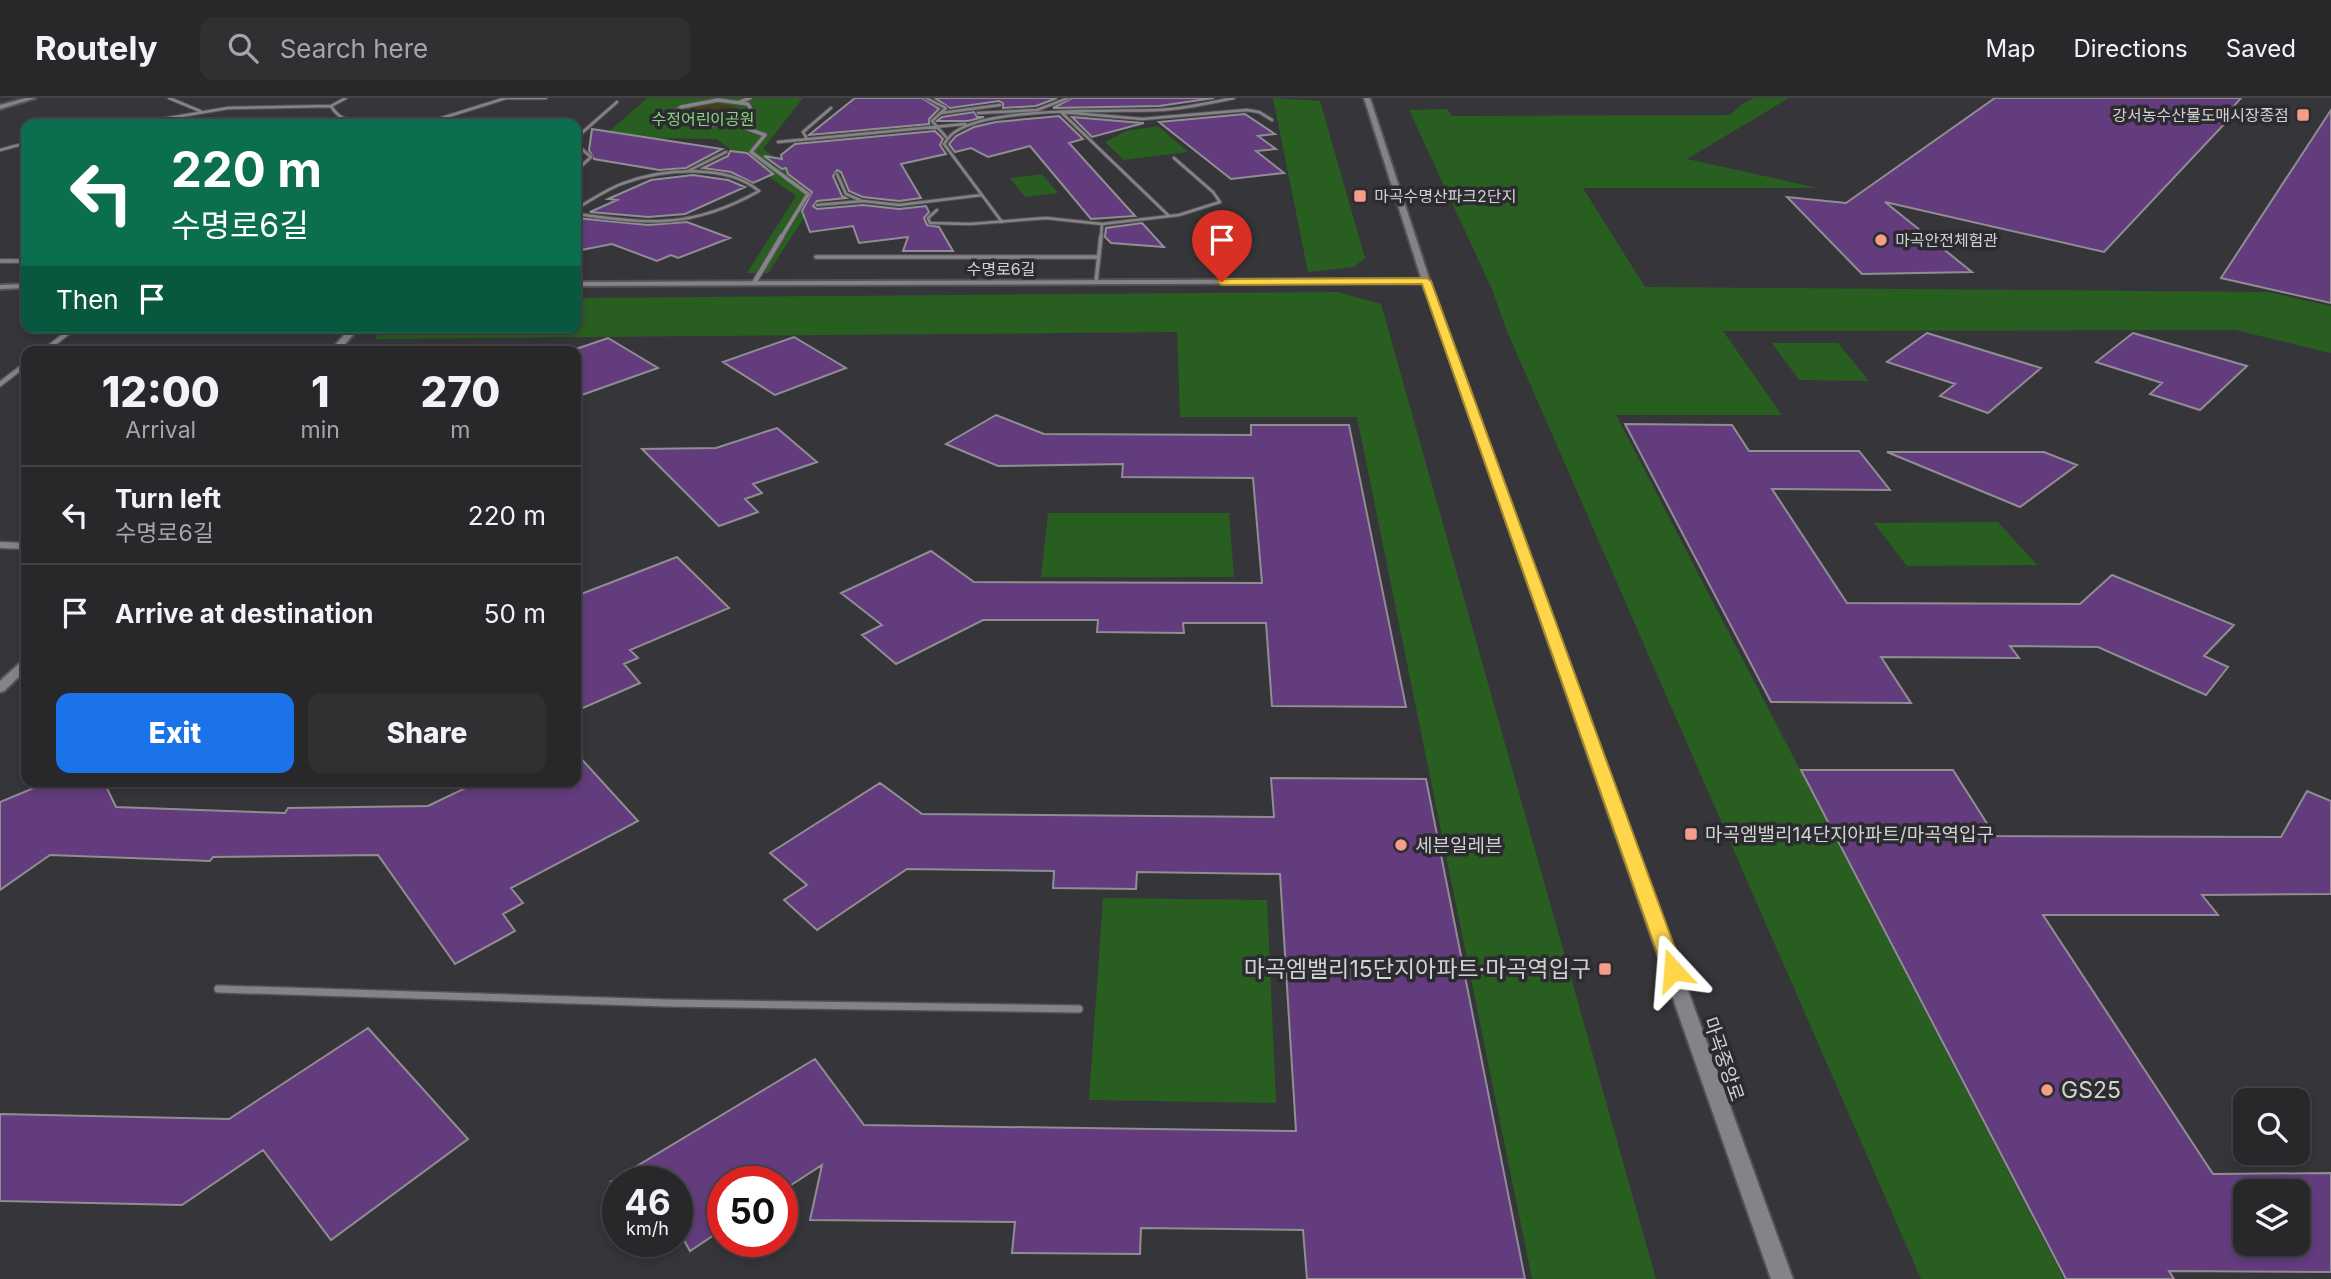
<!DOCTYPE html>
<html lang="en">
<head>
<meta charset="utf-8">
<style>
  body { margin:0; font-family:Inter,"Noto Sans KR",sans-serif; background:#303033; color:#f1f3f6; height:100vh; display:flex; flex-direction:column; font-size:26px; white-space:nowrap }
  * { box-sizing:border-box; margin:0 }
  p { font-size:23px; color:#a5a6a9 }
  .icon { flex:none; width:38px; height:38px; fill:none; stroke:currentColor; stroke-width:2; stroke-linecap:round; stroke-linejoin:round }
  .map { position:relative; flex:1; overflow:hidden }
  .sheet { position:absolute; left:21px; top:248px; width:560px; height:441px; display:flex; flex-direction:column; background:#28282b; border-radius:14px; box-shadow:0 4px 10px #0003,0 0 0 2px #444447 }
  .sheet>* { flex:none }
  .top-card { position:absolute; left:21px; top:21px; width:560px; height:214px; border-radius:14px; box-shadow:0 4px 10px #0003,0 0 0 2px #444447; background:#0b6e4f; color:#fff; overflow:hidden }
  .tools { position:absolute; left:2233px; top:990px; display:grid; gap:14px }
  .tools a { display:grid; place-items:center; width:77px; height:77px; border-radius:14px; background:#28282b; box-shadow:0 4px 10px #0003,0 0 0 2px #444447; font-size:35px }
  .speed { position:absolute; left:602px; top:1068px; display:flex; gap:14px; font-size:35px; font-weight:700; text-align:center }
  .speed>* { display:grid; place-content:center; width:91px; height:91px; border-radius:50%; background:#28282b; box-shadow:0 4px 10px #0003,0 0 0 2px #444447; line-height:1 }
  .speed small { font-size:18px; font-weight:400 }
  .speed .limit { border:10px solid #d22; background:#fff; color:#111 }
  .pin { position:absolute; display:grid; place-items:center; width:60px; height:60px; color:#fff; margin:-72px -30px; border-radius:50% 50% 50% 0; rotate:-45deg; box-shadow:0 0 7px #0007 }
  .pin .icon { rotate:45deg }
  .me { position:absolute; width:77px; margin:-38px; rotate:341deg; stroke-linejoin:round; filter:drop-shadow(0 0 5px #0008) }
  .turn { display:flex; align-items:center; gap:24px; height:147px; padding:0 35px; font-size:32px }
  .turn .icon { width:91px; height:91px; stroke-width:2.5 }
  .turn b { display:block; font-size:49px; line-height:60px }
  .then { display:flex; align-items:center; height:66px; padding:0 35px; background:#0003; gap:14px; font-size:26px }
  .eta { display:flex; justify-content:space-evenly; align-items:center; height:119px; text-align:center }
  .eta b { font-size:42px; font-weight:800; line-height:49px }
  .primary-button { display:flex; gap:14px; margin-top:auto; padding:14px 35px }
  .primary-button a { flex:1; height:80px; border-radius:14px; background:#1a73e8; color:#fff; font-size:28px; font-weight:800; line-height:80px; text-align:center }
  .primary-button a+a { background:#303033; color:#f1f3f6 }
  ul { padding:0; list-style:none }
  li { display:flex; align-items:center; gap:21px; height:98px; padding:0 35px; border-top:2px solid #444447 }
  li div { flex:1 }
  li b { display:block; font-size:26px }
  li em { font-style:normal }
  header { display:flex; align-items:center; gap:42px; box-sizing:border-box; height:98px; padding:0 35px; background:#28282b; border-bottom:2px solid #444447 }
  header strong { font-size:33px }
  nav { display:flex; gap:38px; margin-inline-start:auto; font-size:24px }
  .search { width:490px; height:63px; background:#303033; display:flex; align-items:center; gap:18px; box-sizing:border-box; padding:0 24px; border-radius:14px; color:#a5a6a9; font-size:26px }
  .map>svg:first-child { display:block }
  .green { fill:#295e21 }
  .sand { fill:#453d1d }
  .building { fill:#633c7e; stroke:#908e92; stroke-width:2; fill-rule:evenodd }
  .lines { fill:none; stroke-linecap:round; stroke-linejoin:round }
  .service-far2-casing { stroke:#545256; stroke-width:4.5 }
  .service-far1-casing { stroke:#545256; stroke-width:6 }
  .service-casing { stroke:#545256; stroke-width:10 }
  .pedestrian-far1-casing { stroke:#545256; stroke-width:5 }
  .pedestrian-casing { stroke:#545256; stroke-width:7 }
  .minor-far1-casing { stroke:#545256; stroke-width:7 }
  .minor-casing { stroke:#545256; stroke-width:9 }
  .tertiary-casing { stroke:#545256; stroke-width:4 }
  .secondary-casing { stroke:#545256; stroke-width:4 }
  .service-far2 { stroke:#858388; stroke-width:2.5 }
  .service-far1 { stroke:#858388; stroke-width:3.5 }
  .service { stroke:#858388; stroke-width:7 }
  .pedestrian-far1 { stroke:#858388; stroke-width:3.5 }
  .pedestrian { stroke:#858388; stroke-width:4.5 }
  .minor-far1 { stroke:#858388; stroke-width:4.5 }
  .minor { stroke:#858388; stroke-width:6 }
  .tertiary { fill:#858388; fill-rule:evenodd }
  .secondary { fill:#858388; fill-rule:evenodd }
  .route { fill:#ffd54a; stroke:#a68a30; stroke-width:2 }
  .poi-dot { fill:#f49d8b; stroke:#2c2b2f; stroke-width:2.5 }
  .labels { text-anchor:middle; stroke-width:7; stroke-linejoin:round; paint-order:stroke }
  .far-poi-label { font-size:16px; fill:#d2d1d4; stroke:#2c2b2f; text-anchor:start }
  .far-park-label { font-size:16px; fill:#89d57d; stroke:#2c2b2f }
  .far-street-label { font-size:16px; fill:#d2d1d4; stroke:#2c2b2f }
  .poi-label { font-size:19px; fill:#d2d1d4; stroke:#2c2b2f; text-anchor:start }
  .street-label { font-size:19px; fill:#d2d1d4; stroke:#2c2b2f }
  .near-poi-label { font-size:23px; fill:#d2d1d4; stroke:#2c2b2f; text-anchor:end }
</style>
</head>
<body>
<header>
<strong>Routely</strong>
<div class="search"><svg class="icon" aria-label="search" viewBox="0 0 24 24"><circle cx="10" cy="10" r="6"/><path d="M15 15l6 6"/></svg>Search here</div>
<nav><a>Map</a><a>Directions</a><a>Saved</a></nav>
</header>
<div class="map">
<svg width="2331" height="1181" viewBox="0 0 2331 1181">
  <rect width="100%" height="100%" fill="#363539"/>
  <path class="green" d="M647,0h156l-40,51 58,43 -53,81h-21l49,-77 -80,-57 -113,-2z
    M1273,0l47,3 45,157 -11,9 -46,5z
    M1754,0h35l-102,61 131,29h-235l62,99 623,5 63,14v47l-96,-23 -512,1 59,84h-166l448,864h-143l-414,-948 -16,-44 -82,-177 38,-1 5,7 278,-1 12,-11z
    M1158,28l30,26 -64,8 -19,-18 21,-11z
    M1042,76l16,19 -33,4 -15,-19z
    M1337,194l44,12 275,975h-124l-175,-862h-177l-3,-85 -803,7 12,-12h190v-29z
    M1772,245h66l31,38 -70,-1z
    M1048,415h181l5,64h-193z
    M1998,424l39,43 -130,1 -33,-43z
    M1103,800l164,2 9,203 -187,-3z"/>
  <path class="sand" d="M714,6l17,1 9,6c-12,12 -45,16 -58,4l7,-6z"/>
  <path class="building" d="M855,0h67l17,11 -10,10v5l-120,11z
    M935,0h122l-21,8 -33,2v-5l-4,-2 -49,7z
    M1072,0h142l-55,8 -106,2z
    M1995,0h246l-17,19 6,1 -126,134 -219,-50 87,70 -110,2 -75,-77 59,6z
    M2331,12v193l-110,-25z
    M974,14l3,5h7l-16,4h-31l5,-4z
    M1245,16l30,20 -17,2 18,13 -20,2 28,22 -53,6 -72,-57z
    M1059,18l24,23 -14,4 66,73 -44,3 -61,-73 -42,11 -17,-9 -16,4 -6,-8 7,-8 18,-9 22,-5z
    M1072,19l70,6h2l-52,14z
    M592,31l130,20 -36,19 -27,2 -65,-11 -5,-9z
    M935,33l8,8 -3,6 6,9 -45,10 20,34 -22,3 -36,-4 -14,-6 -8,-19 -4,-2 -4,6 9,20 4,2 -29,3 -4,5 4,3 46,-4 36,4 27,-3 3,6 -5,6 3,7 12,2 14,24h-50l5,-14 -49,6 -6,-17 -43,6 -8,-21 10,-19 -24,-18 -2,-6 -4,1 -18,-13 18,3 -1,-4 14,-11z
    M730,53l17,2 26,21 -20,9 -22,-11 -28,-4 25,-12z
    M693,77l35,5 17,7 -60,27 -37,3 -58,-5 27,-12 -9,-1 43,-19z
    M576,120l72,7 39,-3 43,16 -52,20 -7,-3 -14,6 -45,-17 -36,7z
    M1142,125l22,24 -53,-4 -6,-6 1,-9z
    M1927,235l114,35 -53,45 -48,-17 15,-12 -68,-22z
    M2133,235l114,33 -47,44 -50,-16 12,-11 -66,-21z
    M794,239l52,31 -71,27 -52,-33z
    M608,240l50,30 -82,29v-48z
    M996,317l48,19 207,1v-10h98l57,282 -134,-1 -6,-83h-83l1,10 -87,-1 1,-12h-115l-87,44 -34,-29 20,-10 -41,-32 90,-42 43,31 288,1 -9,-105 -131,-1 1,-13 -125,2 -52,-22z
    M1625,326l107,1 17,26h110l31,39 -118,-1 75,114 233,1 32,-29 122,50 -30,31 24,11 -22,28 -108,-48 -88,-1 9,12 -138,-1 30,46 -140,-1z
    M777,330l40,34 -64,22 9,9 -17,6 13,13 -39,14 -77,-77 74,-1z
    M1887,354h157l33,13 -57,42z
    M677,459l52,51 -99,42 8,8 -14,6 16,19 -64,28v-115z
    M576,655l62,68 -127,67 12,15 -20,11 12,17 -60,33 -77,-109 -165,2 -3,4 -160,-6 -50,35v-88l48,-20h56l12,25 169,6 3,-5 140,-2 50,-24h98z
    M1801,672h152l42,66 286,1 26,-46 24,10v93l-129,1 16,20h-175l170,259 118,-1v99l-162,-1 5,8h-108zM2245,1094h53v52h-53z
    M1271,680l155,1 99,500h-218l-4,-49 -162,-2 -1,26 -128,-1 3,-31 -205,-2 12,-55 -40,26v-10h-59v48l-33,22 -13,-23v-47h-65l203,-122 49,66 432,6 -16,-257 -143,-2 -1,17 -83,-1 1,-17 -147,-2 -90,61 -33,-30 23,-15 -37,-32 110,-70 42,31 352,3z
    M368,930l100,111 -137,101 -68,-90 -81,55 -182,-4v-87l229,5z"/>
  <g class="lines">
    <g class="service-far2-casing">
      <path id="service-far2" d="M169,0l31,13
        M346,0l-15,8c3,5 6,9 12,12 26,11 79,0 111,6
        M926,0l20,10 -14,13 14,16
        M941,15l59,-8
        M978,15l59,-3 31,-12
        M439,21l67,-21h40
        M134,26l94,-16 103,-2
        M333,26l13,-5
        M576,40l41,-36
        M807,41l-4,-7 28,-24
        M778,44l187,-18
        M576,46l15,13 -15,14
        M0,52l26,-7
        M688,73l38,-19
        M837,76l9,20 14,6
        M817,107l46,-4 36,4 83,-10
        M576,111c15,-9 31,-20 48,-26 38,-14 102,-20 135,8 -67,38 -110,33 -183,23
        M937,112l-9,8 2,5 40,1 76,-6 56,6
        M1168,117l-107,-103 81,7 105,-9 12,2 13,8
        M1002,124l-58,-78c3,-4 7,-10 11,-12 36,-26 157,-20 204,-22 25,-1 50,-7 75,-12
        M1101,140l1,-14 77,-9 41,-13 -7,-10 -39,-34"/>
    </g>
    <g class="service-far1-casing">
      <path id="service-far1" d="M816,159h283
        M0,163h26
        M1096,184l5,-46"/>
    </g>
    <g class="service-casing">
      <path id="service" d="M218,891l449,14 412,6"/>
    </g>
    <g class="pedestrian-far1-casing">
      <path id="pedestrian-far1" d="M718,2l30,4 4,7c-21,15 -60,22 -81,4l10,-8z
        M740,4l10,-4
        M729,24l36,13 -14,17 57,42 -27,44"/>
    </g>
    <g class="pedestrian-casing">
      <path id="pedestrian" d="M754,185l28,-47"/>
    </g>
    <g class="minor-far1-casing">
      <path id="minor-far1" d="M43,254l32,-25
        M0,286l26,-20"/>
    </g>
    <g class="minor-casing">
      <path id="minor" d="M0,447l26,1"/>
    </g>
    <g class="tertiary-casing">
      <path id="tertiary" d="M26,0h10l-36,11v-4z
        M1426,181l4,2 -1,2 -853,3v-4z
        M26,186v4l-26,1v-4z
        M351,229h9l-22,25h-9z
        M26,562v10l-22,21 -4,1v-11l22,-20z"/>
    </g>
    <g class="secondary-casing">
      <path id="secondary" d="M1364,0h6l60,183 363,998h-22l-349,-998z"/>
    </g>
    <use href="#service-far2" class="service-far2"/>
    <use href="#service-far1" class="service-far1"/>
    <use href="#service" class="service"/>
    <use href="#pedestrian-far1" class="pedestrian-far1"/>
    <use href="#pedestrian" class="pedestrian"/>
    <use href="#minor-far1" class="minor-far1"/>
    <use href="#minor" class="minor"/>
    <use href="#tertiary" class="tertiary"/>
    <use href="#secondary" class="secondary"/>
  </g>
  <path class="route" d="M1426,180l5,3 252,689 -3,6 -7,2 -7,-2 -3,-6 -241,-686 -200,1 -5,-3 5,-3z"/>
  <g class="poi-dot">
    <rect x="2296" y="10" width="14" height="14" rx="3.5"/>
    <rect x="1353" y="91" width="14" height="14" rx="3.5"/>
    <circle cx="1881" cy="142" r="7"/>
    <rect x="1684" y="729" width="14" height="14" rx="3.5"/>
    <circle cx="1401" cy="747" r="7"/>
    <rect x="1598" y="864" width="14" height="14" rx="3.5"/>
    <circle cx="2047" cy="992" r="7"/>
  </g>
  <g class="labels">
    <g class="far-poi-label">
      <text x="2289" y="23" text-anchor="end">강서농수산물도매시장종점</text>
      <text x="1374" y="104">마곡수명산파크2단지</text>
      <text x="1895" y="148">마곡안전체험관</text>
    </g>
    <g class="far-park-label">
      <text x="703" y="27">수정어린이공원</text>
    </g>
    <g class="far-street-label">
      <text x="1001" y="177">수명로6길</text>
    </g>
    <g class="poi-label">
      <text x="1705" y="743">마곡엠밸리14단지아파트/마곡역입구</text>
      <text x="1415" y="754">세븐일레븐</text>
    </g>
    <g class="street-label">
      <text transform="translate(1724 961) rotate(71)" y="7">마곡중앙로</text>
    </g>
    <g class="near-poi-label">
      <text x="1591" y="879">마곡엠밸리15단지아파트·마곡역입구</text>
      <text x="2061" y="1000" text-anchor="start">GS25</text>
    </g>
  </g>
</svg>
<div class="tools">
<a><svg class="icon" aria-label="search" viewBox="0 0 24 24"><circle cx="10" cy="10" r="6"/><path d="M15 15l6 6"/></svg></a>
<a><svg class="icon" aria-label="layers" viewBox="0 0 24 24"><path d="M12 4l9 5-9 5-9-5zM3 14l9 5 9-5"/></svg></a>
</div>
<div class="speed"><div>46<small>km/h</small></div><div class="limit">50</div></div>
<div class="pin" style="left:1222px;top:184px;background:#d93025"><svg class="icon" aria-label="arrive" viewBox="0 0 24 24"><path d="M6 21V4h12l-3 4 3 4H6"/></svg></div>
<svg class="me" style="left:1673px;top:872px" viewBox="-20 -20 40 40"><path d="M0-17L14 15 0 8-14 15z" fill="#ffd54a" stroke="#fff" stroke-width="4"/></svg>
<div class="top-card">
<div class="turn"><svg class="icon" aria-label="left" viewBox="0 0 24 24"><path d="M17 20v-9H6M10 6l-5 5 5 5"/></svg><div><b>220 m</b>수명로6길</div></div>
<div class="then">Then<svg class="icon" aria-label="arrive" viewBox="0 0 24 24"><path d="M6 21V4h12l-3 4 3 4H6"/></svg></div>
</div>
<section class="sheet">
<div class="eta">
<div><b>12:00</b><p>Arrival</p></div>
<div><b>1</b><p>min</p></div>
<div><b>270</b><p>m</p></div>
</div>
<ul>
<li><svg class="icon" aria-label="left" viewBox="0 0 24 24"><path d="M17 20v-9H6M10 6l-5 5 5 5"/></svg><div><b>Turn left</b><p>수명로6길</p></div><em>220 m</em></li>
<li><svg class="icon" aria-label="arrive" viewBox="0 0 24 24"><path d="M6 21V4h12l-3 4 3 4H6"/></svg><div><b>Arrive at destination</b></div><em>50 m</em></li>
</ul>
<div class="primary-button"><a>Exit</a><a>Share</a></div>
</section>
</div>
</body>
</html>
